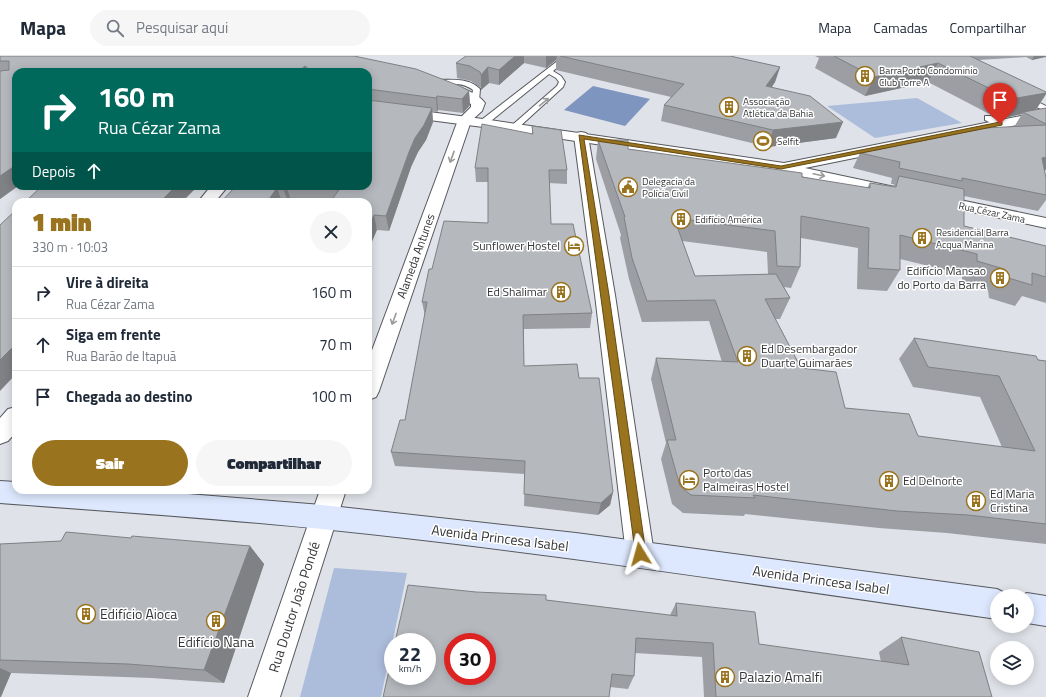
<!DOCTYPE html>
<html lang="pt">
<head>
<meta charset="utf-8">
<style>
  body { margin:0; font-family:"Titillium Web",sans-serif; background:#f6f6f7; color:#1f2937; height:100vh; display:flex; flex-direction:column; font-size:15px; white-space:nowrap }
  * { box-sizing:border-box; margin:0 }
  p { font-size:13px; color:#747a83 }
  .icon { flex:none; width:22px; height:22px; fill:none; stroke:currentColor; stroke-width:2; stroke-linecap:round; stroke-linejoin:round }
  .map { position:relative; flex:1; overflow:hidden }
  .drawer { position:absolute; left:12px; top:142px; width:360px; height:296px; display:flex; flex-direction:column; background:#fff; border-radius:12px; box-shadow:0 2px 10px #0003 }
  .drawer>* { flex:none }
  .hud { position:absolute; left:12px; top:12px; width:360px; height:122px; border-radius:12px; box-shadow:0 2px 10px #0003; background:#00695c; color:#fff; overflow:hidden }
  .tools { position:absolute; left:990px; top:533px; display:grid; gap:8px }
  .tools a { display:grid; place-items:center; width:44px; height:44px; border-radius:50%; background:#fff; box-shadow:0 2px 10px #0003; font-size:20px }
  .speed { position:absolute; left:384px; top:577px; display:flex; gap:8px; font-size:20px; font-weight:700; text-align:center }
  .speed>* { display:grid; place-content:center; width:52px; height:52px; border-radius:50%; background:#fff; box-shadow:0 2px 10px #0003; line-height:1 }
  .speed small { font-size:10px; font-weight:400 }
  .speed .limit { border:6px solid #d22; background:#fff; color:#111 }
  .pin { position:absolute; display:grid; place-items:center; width:34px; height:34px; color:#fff; margin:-41px -17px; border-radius:50% 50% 50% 0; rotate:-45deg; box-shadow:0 0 4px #0007 }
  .pin .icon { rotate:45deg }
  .me { position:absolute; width:44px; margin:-22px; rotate:352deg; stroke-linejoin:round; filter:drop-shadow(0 0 3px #0008) }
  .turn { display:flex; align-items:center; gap:14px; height:84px; padding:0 20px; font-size:18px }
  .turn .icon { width:52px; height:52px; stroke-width:2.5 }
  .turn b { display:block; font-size:28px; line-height:34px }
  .then { display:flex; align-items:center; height:38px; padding:0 20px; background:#0003; gap:8px; font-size:15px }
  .round { display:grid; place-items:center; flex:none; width:42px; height:42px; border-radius:21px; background:#f6f6f7 }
  .head { display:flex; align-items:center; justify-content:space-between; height:68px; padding:0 20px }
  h1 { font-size:24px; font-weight:800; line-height:30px; color:#99731e }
  .button { display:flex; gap:8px; margin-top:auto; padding:8px 20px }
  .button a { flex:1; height:46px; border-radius:24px; background:#99731e; color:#fff; font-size:16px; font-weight:800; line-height:46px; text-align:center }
  .button a+a { background:#f6f6f7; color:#1f2937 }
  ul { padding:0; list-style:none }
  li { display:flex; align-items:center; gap:12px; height:52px; padding:0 20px; border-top:1px solid #e0e1e3 }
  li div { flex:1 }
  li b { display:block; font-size:15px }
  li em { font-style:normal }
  header { display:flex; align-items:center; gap:24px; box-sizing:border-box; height:56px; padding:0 20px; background:#fff; border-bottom:1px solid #e0e1e3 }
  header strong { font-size:19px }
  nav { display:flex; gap:22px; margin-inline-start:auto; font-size:14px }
  .search { width:280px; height:36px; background:#f6f6f7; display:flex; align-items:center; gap:10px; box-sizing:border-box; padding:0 14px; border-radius:22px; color:#747a83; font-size:15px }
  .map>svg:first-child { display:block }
  .green { fill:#acbddc }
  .water { fill:#7e95c0 }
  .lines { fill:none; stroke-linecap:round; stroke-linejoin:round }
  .service-casing { stroke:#57595e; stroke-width:2 }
  .minor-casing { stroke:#57595e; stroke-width:2 }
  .tertiary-casing { stroke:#57595e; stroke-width:2 }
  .secondary-casing { stroke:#57595e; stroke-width:2 }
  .service { fill:#fff; fill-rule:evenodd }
  .minor { fill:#fff; fill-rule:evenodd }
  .tertiary { fill:#fff; fill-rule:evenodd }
  .secondary { fill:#dde8fe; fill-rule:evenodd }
  .wall { fill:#9c9ea3; fill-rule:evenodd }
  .shaded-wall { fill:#7f8184 }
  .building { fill:#b5b8bd; stroke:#7f8184; fill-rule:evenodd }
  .oneway { stroke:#9a9a9b }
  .route { fill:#99731e; stroke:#634b14 }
  .labels { text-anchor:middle; stroke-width:3; stroke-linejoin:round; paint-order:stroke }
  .far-poi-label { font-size:10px; fill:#343537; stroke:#fff; text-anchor:start }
  .far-street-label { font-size:10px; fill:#343537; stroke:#fff }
  .poi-label { font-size:12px; fill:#343537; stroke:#fff; text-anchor:start }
  .street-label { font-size:12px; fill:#343537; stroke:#fff }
  .near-street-label { font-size:14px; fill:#343537; stroke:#fff }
  .near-poi-label { font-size:14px; fill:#343537; stroke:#fff; text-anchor:start }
</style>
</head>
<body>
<header>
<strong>Mapa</strong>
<div class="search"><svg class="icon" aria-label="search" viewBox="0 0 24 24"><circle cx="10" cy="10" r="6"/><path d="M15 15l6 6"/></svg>Pesquisar aqui</div>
<nav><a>Mapa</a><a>Camadas</a><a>Compartilhar</a></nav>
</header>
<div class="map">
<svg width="1046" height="641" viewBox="0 0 1046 641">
  <rect width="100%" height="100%" fill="#dfe2e8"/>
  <path class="green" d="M917,42l45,25 -87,15 -48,-32z
    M334,512l73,5 -26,124h-81z"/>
  <path class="water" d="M593,30l57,13 -25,27 -61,-16z"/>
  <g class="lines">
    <g class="service-casing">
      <path id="service" d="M564,0h7l-18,15 8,5 4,6 -2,5 -46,42h-3l-4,-2 47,-41 2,-4 -3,-4 -7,-4 -63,51h-6v-4z
        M433,24c16,0 36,-3 47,9l-1,12 -4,2 -4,-2 2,-11c-13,-10 -28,-4 -42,-7v-2z
        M1022,41h6l18,9v5l-24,-10z
        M985,60h6l13,8 -1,2h-6l-12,-6z"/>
    </g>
    <g class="minor-casing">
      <path id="minor" d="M442,26c14,4 34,9 43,21l-3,8 -11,10 -92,270 -3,6 -8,3v-39l90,-241 13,-13v-3l-9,-6 -24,-9 -2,-3 2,-3z
        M581,76l5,1 2,3 27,159 39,259 -4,9 -10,4 -10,-4 -4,-9 -31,-259 -21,-159 2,-3z
        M211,130h17l-13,16h-17z
        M16,351v25l-8,9 -8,3v-26l8,-9z
        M320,434h26l-66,207h-32z"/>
    </g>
    <g class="tertiary-casing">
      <path id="tertiary" d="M368,48l115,15 301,44 262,-52v8l-241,49 99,21 2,3 -2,3 -6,2 -117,-25 -298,-45 -115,-15z
        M936,139l110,23v10l-116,-25 -2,-3 2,-3z"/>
    </g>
    <g class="secondary-casing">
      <path id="secondary" d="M0,425l16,1v8h122l184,15 254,28 421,56 10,5 1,2h-11v23c-225,-32 -449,-67 -675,-90 -107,-11 -215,-18 -322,-26z
        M1027,537l19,3v30l-19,-3v-27h-7z"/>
    </g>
    <use href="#service" class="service"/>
    <use href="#minor" class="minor"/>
    <use href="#tertiary" class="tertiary"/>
    <use href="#secondary" class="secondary"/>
  </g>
  <path class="wall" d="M0,0h354l115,35 1,14 -7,8 -25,-3 -1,2 -5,-1 1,11 -7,18 -8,12 -7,15 -22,64 -12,-1 -9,-28h-55l-22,-2 -2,2h-68l15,-16h132v-114h-352v114h2l-18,13z
    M466,0h264l50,11 -5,15 -3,5 64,51 -68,9 -107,-26 3,-16 7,-8 -115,-27v-10l-10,8 -22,-5 -25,22 -10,-2 -8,7v-2l-10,-7 -14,-3 -1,-15z
    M815,0h231l-14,4 -6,-3 -48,3 68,32v2l-10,16 10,-2v62h-2l2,8v22l-8,11 -74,-15v30l82,20v57l-24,-7 -7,10 -26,-8 -1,-8 -26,-9v-7l-62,-15v11l-13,21 -30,-2 1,-41 -57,-10 -1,29 -9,21 -7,-1 6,11 -10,21h-5l26,49 44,40 73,28 84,11 -22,-50 -67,-10 -14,-28 15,-21 132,23v184v-1l-99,-11 -68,-5 -134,-14 -1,2 -61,-3 -11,-9 -11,-45 5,-16 -15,-64 5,-21 66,4 -13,-41 -67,1 -13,-43 -9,-41 1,-3 -25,-76 2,-19 30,9 239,39 3,-5 23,4 1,-3h-3l1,-6 -39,-10 7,-15 154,-26 8,-13 -23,5 -71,-37 -63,14 -50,-28 4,-10zM682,185l85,11 1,22 -73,2z
    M532,70l35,44v14l-18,-1 2,41 41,89 -2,15 -66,1v37l55,12 34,114 -3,13 -12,10 -74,-9 1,-32 -130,-8 -4,-14 14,-32 20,-104 -3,-14 10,-33 56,-46v-41h-12l-1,-14 57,-35z
    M131,482l119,8 14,18 -40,119 -72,-5 -141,-5 -11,24v-153z
    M546,544l124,15 6,-12 83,41 122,18 -2,-10 22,-15 91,60h-288l-2,-40 -67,-4 -1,23 -6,13 -18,-2z"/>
  <path class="shaded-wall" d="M515,0h9v7l-25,22v-15z
    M546,0h11l-1,4 -10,8z
    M1034,0h12v1l-14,3z
    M938,7l-10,19 -63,14 9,-19z
    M305,10l2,6h-9z
    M488,11l1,16 -8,7v-15z
    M780,11l-5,15 -13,19 4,-15z
    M469,35l1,14 -7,8 -1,-14z
    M1046,37v1l-12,18h-11l-1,2 -23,5 12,-20z
    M437,40l1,14 -1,2 -1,-14z
    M432,52l1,14 -7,18 -8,12 -7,15 -22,64 -3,-15 23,-64 6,-14z
    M843,66l-7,16 -68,9 5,-17z
    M1046,101v13l-15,3 11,-15z
    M16,109v21h2l-18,13v-23z
    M176,130h22l-16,16h-22z
    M285,130h1l5,14 -2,2h-1l-5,-14z
    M277,132l5,14h-15z
    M374,159l3,15 -9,21v-23z
    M16,288v30l-16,17v-31z
    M613,436l-3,13 -12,10 3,-12z
    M250,490l14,18 -40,119 -20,-13z
    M0,612l11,5 -10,24h-1z"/>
  <path class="building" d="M0,0h354l62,13 44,17 9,5 -7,8 -25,-3 -1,2 -68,-9v-17h-56l-7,-6 -7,6h-282v93l-16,11v-105l9,-1v-9h-9z
    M466,0h49l-16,14 -11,-3 -7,8 -1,-3 -10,-6 -14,-3z
    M560,0h170l50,11 -14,19 44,10 33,26 -70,8 -109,-25 20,-21z
    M834,0h136l76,36v1l-35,6 -73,-36 -64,14z
    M368,44l64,8 -8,17 -9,13 -6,14 -23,64 -12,-1 -6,13v-26h-38l9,-12 -39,-4h68z
    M1046,52v16l-23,-12z
    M482,68l51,10 -1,-8 29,4 6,40h-18l2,54h22l19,89 -69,2 1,51 53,-2 2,14h20l14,114 -12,11 -77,-9 1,-33 -134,-9 9,-32h5l22,-118h-5l7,-33h3l12,-48 44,2v-55h-13z
    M1046,69v32l-4,1 4,20v17l-84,-17v3l-63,-13 1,-6 -40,-9 125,-25z
    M598,84h30v9l174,24v4l68,11v-5l26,4 3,-11 65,13v37l82,20v31l-14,-4v12l-27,-8 -1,-8 -27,-8v-7l-77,-19v35l-32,-2 1,-40 -68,-12 -1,51 -23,-1 -2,-35 -101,-13 21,58 81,-2 14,24 -25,1 36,69 35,4 9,36 64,6 9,22 117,15 -36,-75 -71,-9 -14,-29 122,18 2,4 8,1v163l-78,-9 -71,-4 -144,-16 2,3 -64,-3 -11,-9 -13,-46h9l-20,-82 82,4 -23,-62 -68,1 -15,-43 -8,-41h1z
    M42,130h134l-16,16h-135z
    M236,130h49l-2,2h-6l-10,14h-46z
    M16,154v134l-16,16v-135z
    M66,476l65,6 1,-2 118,10 -46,124 -76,-6 -128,-4v-116l61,-3z
    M408,529l68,7 70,3v5l131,16 -1,-13 79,9 4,32 150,21 -8,-28 78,15 13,45h-276l-3,-54 -77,-5 -2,38 -22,-2 -3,23h-226l10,-44v23h34v-34h-32zM453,586h34v34h-34z"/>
  <defs><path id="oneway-shaft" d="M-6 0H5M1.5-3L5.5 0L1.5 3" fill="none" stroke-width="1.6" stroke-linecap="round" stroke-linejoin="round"/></defs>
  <g class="oneway">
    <use href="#oneway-shaft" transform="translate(544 46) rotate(-40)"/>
    <use href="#oneway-shaft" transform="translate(452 101) rotate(110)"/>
    <use href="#oneway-shaft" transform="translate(819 119) rotate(12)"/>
    <use href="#oneway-shaft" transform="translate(394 263) rotate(110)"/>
  </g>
  <path class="route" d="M1000,66h2v3l-221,44 -197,-30 25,156 37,259 -2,4 -4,2 -4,-2 -57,-423 202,31z"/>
  <defs>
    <g id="building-ring" transform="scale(1)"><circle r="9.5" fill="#fff" stroke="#99731e" stroke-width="1.5"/><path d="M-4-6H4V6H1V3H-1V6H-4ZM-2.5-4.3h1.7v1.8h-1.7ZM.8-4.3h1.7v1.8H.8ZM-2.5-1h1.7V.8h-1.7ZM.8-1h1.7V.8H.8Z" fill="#99731e"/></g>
    <g id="stadium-ring" transform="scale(1)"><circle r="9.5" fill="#fff" stroke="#99731e" stroke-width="1.5"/><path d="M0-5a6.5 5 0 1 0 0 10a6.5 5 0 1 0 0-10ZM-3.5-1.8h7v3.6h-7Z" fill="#99731e"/></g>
    <g id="civic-ring" transform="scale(1)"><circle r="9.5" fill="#fff" stroke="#99731e" stroke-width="1.5"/><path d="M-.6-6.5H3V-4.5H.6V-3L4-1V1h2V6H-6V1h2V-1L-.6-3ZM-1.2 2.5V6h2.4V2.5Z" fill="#99731e"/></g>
    <g id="hotel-ring" transform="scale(1)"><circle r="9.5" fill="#fff" stroke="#99731e" stroke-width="1.5"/><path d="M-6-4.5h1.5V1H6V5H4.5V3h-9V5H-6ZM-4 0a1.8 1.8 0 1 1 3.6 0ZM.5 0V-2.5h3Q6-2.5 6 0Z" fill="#99731e"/></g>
  </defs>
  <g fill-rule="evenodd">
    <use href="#building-ring" x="865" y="20"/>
    <use href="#building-ring" x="729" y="51"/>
    <use href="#stadium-ring" x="763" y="85"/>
    <use href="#civic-ring" x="628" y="131"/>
    <use href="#building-ring" x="681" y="163"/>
    <use href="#building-ring" x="922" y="182"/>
    <use href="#hotel-ring" x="574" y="190"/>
    <use href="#building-ring" x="1000" y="222"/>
    <use href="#building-ring" x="561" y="236"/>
    <use href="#building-ring" x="747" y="300"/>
    <use href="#hotel-ring" x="689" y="424"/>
    <use href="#building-ring" x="889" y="425"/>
    <use href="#building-ring" x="976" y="445"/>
    <use href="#building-ring" x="86" y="558"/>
    <use href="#building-ring" x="216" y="565"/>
    <use href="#building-ring" x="725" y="621"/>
  </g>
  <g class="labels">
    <g class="far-poi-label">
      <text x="879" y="18">BarraPorto Condominio<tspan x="879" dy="12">Club Torre A</tspan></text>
      <text x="743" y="49">Associação<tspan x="743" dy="12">Atlética da Bahia</tspan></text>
      <text x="777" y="89">Selfit</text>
      <text x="642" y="129">Delegacia da<tspan x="642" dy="12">Polícia Civil</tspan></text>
      <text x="695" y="167">Edifício América</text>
      <text x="936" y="180">Residencial Barra<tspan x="936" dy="12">Acqua Marina</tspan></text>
    </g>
    <g class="far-street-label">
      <text transform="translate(992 156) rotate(12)" y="4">Rua Cézar Zama</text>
    </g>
    <g class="poi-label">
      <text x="560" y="194" text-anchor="end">Sunflower Hostel</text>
      <text x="986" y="219" text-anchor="end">Edifício Mansao<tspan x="986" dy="14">do Porto da Barra</tspan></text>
      <text x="547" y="240" text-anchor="end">Ed Shalimar</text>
      <text x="761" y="297">Ed Desembargador<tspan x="761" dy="14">Duarte Guimarães</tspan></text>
      <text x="703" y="421">Porto das<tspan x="703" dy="14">Palmeiras Hostel</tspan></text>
      <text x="903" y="429">Ed Delnorte</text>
      <text x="990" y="442">Ed Maria<tspan x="990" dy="14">Cristina</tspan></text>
    </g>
    <g class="street-label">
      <text transform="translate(416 200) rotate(-70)" y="4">Alameda Antunes</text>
    </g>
    <g class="near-street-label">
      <text transform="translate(500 482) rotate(7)" y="5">Avenida Princesa Isabel</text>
      <text transform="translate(821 524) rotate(8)" y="5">Avenida Princesa Isabel</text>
      <text transform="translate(294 551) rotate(-72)" y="5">Rua Doutor João Pondé</text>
    </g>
    <g class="near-poi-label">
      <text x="100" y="563">Edifício Aioca</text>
      <text x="216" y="591" text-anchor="middle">Edifício Nana</text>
      <text x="739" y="626">Palazio Amalfi</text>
    </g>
  </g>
</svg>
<div class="tools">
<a><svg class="icon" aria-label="sound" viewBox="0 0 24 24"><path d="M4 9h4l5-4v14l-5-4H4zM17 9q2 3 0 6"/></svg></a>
<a><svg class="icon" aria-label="layers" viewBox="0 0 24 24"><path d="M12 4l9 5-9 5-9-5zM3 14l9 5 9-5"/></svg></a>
</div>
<div class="speed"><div>22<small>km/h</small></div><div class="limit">30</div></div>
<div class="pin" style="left:1000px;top:68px;background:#d93025"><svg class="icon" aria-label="arrive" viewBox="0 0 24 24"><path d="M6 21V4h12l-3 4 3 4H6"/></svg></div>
<svg class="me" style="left:640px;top:498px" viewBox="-20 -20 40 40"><path d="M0-17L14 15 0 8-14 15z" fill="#99731e" stroke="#fff" stroke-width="4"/></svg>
<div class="hud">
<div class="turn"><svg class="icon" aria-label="right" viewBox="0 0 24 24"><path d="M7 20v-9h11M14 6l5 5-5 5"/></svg><div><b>160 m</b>Rua Cézar Zama</div></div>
<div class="then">Depois<svg class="icon" aria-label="ahead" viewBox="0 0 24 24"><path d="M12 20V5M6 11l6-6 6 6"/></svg></div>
</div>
<section class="drawer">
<div class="head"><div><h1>1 min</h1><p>330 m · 10:03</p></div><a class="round"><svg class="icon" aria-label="close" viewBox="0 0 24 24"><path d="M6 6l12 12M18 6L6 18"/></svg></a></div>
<ul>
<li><svg class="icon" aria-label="right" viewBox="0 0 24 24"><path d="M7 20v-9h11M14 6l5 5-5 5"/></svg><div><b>Vire à direita</b><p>Rua Cézar Zama</p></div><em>160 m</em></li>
<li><svg class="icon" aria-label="ahead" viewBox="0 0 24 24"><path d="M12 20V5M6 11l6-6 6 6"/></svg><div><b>Siga em frente</b><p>Rua Barão de Itapuã</p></div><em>70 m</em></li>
<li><svg class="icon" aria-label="arrive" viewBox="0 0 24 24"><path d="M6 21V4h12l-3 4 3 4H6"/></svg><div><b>Chegada ao destino</b></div><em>100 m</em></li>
</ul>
<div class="button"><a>Sair</a><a>Compartilhar</a></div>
</section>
</div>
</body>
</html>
